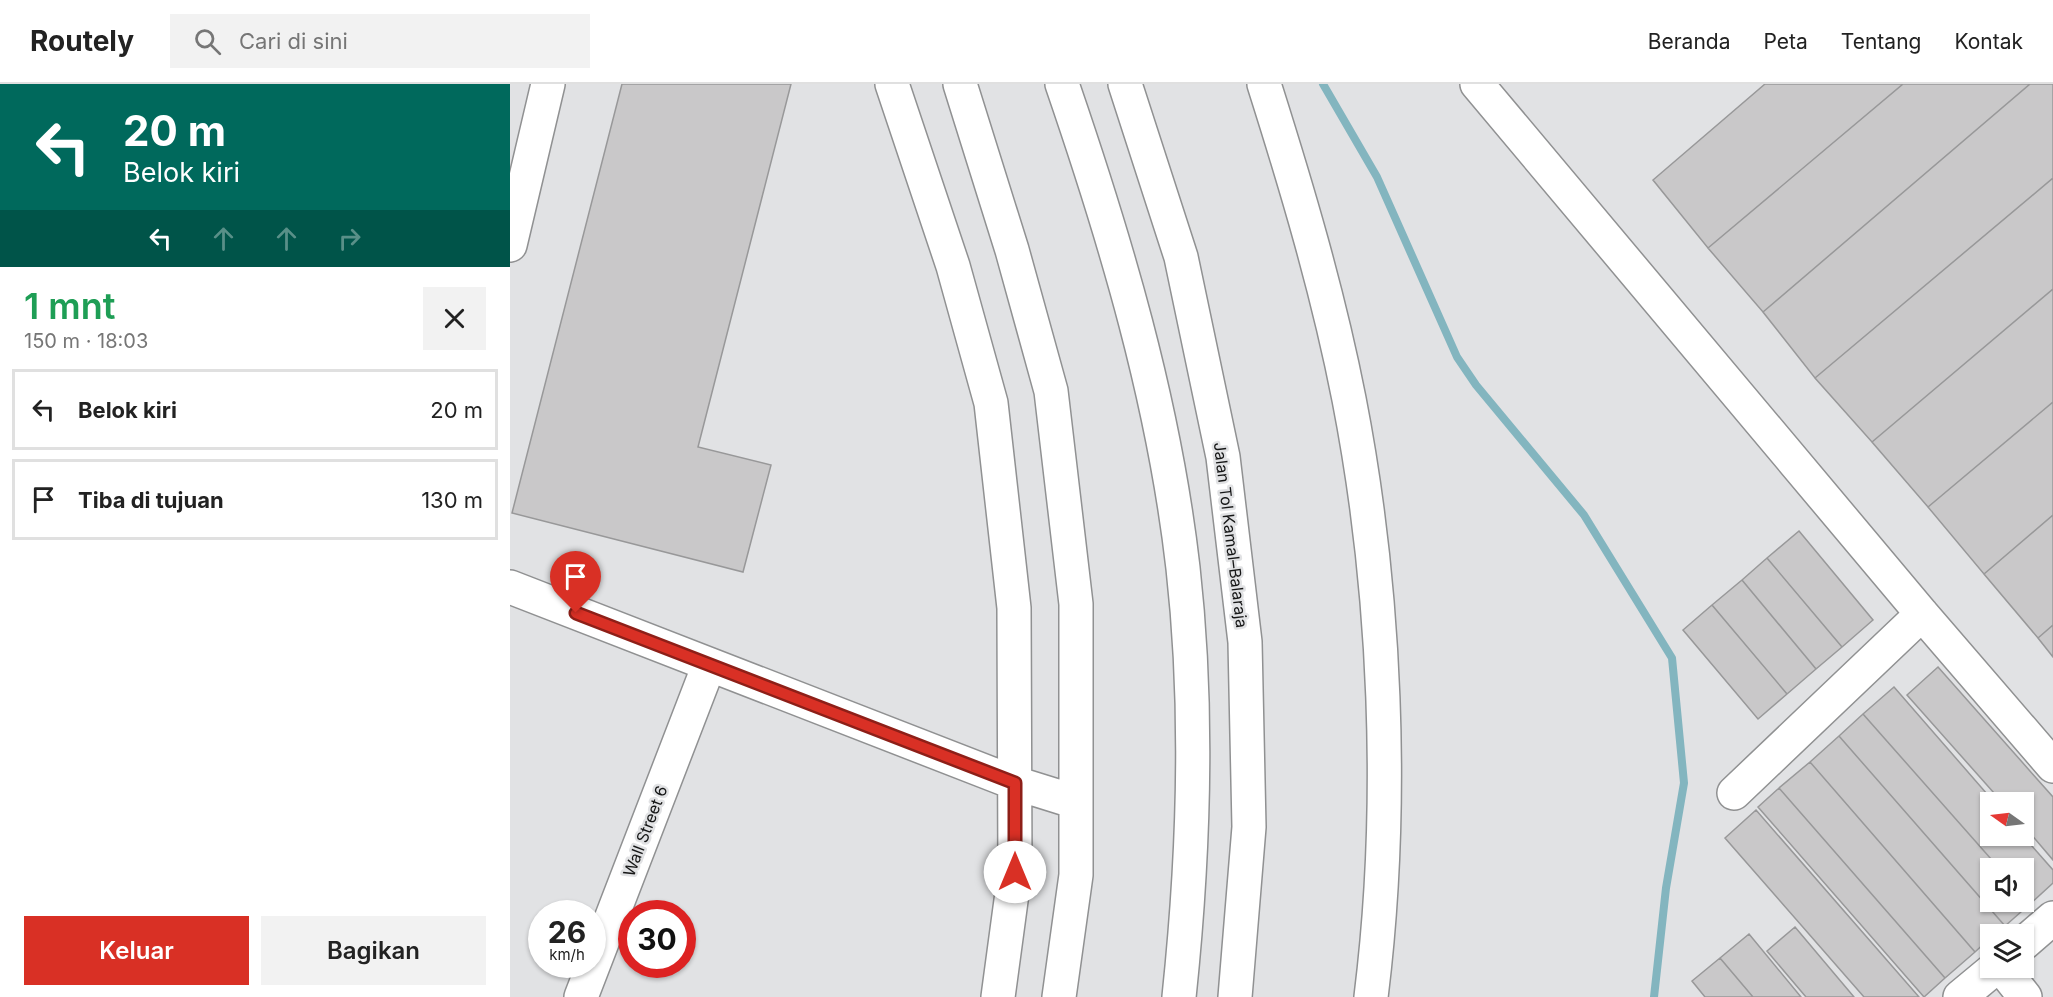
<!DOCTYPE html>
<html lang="id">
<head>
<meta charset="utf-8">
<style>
  body { margin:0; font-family:Inter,sans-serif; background:#f2f2f2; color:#222; height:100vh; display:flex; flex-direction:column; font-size:22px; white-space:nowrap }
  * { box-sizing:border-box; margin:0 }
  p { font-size:20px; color:#767676 }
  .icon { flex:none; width:33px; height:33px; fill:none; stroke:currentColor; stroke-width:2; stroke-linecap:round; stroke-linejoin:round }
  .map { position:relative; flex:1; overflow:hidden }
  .sheet { display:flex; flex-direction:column; background:#fff; width:510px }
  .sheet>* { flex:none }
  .guide { background:#00695c; color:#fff; overflow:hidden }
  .needle { width:39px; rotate:284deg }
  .fabs { position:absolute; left:1470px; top:708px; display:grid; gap:12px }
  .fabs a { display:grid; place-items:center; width:54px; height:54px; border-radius:0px; background:#fff; box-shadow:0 2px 4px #0004; font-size:30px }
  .speed { position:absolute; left:18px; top:816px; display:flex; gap:12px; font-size:30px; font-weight:700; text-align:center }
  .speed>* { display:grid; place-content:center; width:78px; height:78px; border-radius:50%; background:#fff; box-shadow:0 2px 4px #0004; line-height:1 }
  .speed small { font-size:15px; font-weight:400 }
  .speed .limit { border:9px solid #d22; background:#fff; color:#111 }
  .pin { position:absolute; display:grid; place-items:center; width:51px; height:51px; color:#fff; margin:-62px -26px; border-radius:50% 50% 50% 0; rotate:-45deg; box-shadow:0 0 6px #0007 }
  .pin .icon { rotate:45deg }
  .me { position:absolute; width:66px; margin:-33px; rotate:0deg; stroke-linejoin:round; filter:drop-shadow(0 0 4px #0008) }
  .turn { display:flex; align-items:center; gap:21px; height:126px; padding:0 24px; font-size:27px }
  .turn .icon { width:78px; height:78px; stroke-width:2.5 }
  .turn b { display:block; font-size:42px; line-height:51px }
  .lanes { display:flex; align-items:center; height:57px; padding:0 24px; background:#0003; justify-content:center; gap:30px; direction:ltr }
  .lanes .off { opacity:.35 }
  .round { display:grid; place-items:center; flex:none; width:63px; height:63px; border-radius:0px; background:#f2f2f2 }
  .headline { display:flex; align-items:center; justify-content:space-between; height:102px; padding:0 24px }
  h1 { font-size:36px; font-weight:600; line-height:45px; color:#1e9e55 }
  .primary-button { display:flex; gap:12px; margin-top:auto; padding:12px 24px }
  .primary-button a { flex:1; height:69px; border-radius:0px; background:#d93025; color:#fff; font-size:24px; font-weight:600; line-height:69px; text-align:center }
  .primary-button a+a { background:#f2f2f2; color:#222 }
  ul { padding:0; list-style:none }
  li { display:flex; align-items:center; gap:18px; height:81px; margin:0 12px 9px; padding:0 12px; border:3px solid #e0e0e0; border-radius:0px }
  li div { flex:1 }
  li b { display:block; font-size:22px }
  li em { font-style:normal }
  header { display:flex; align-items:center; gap:36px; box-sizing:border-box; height:84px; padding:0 30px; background:#fff; border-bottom:2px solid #e0e0e0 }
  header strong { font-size:28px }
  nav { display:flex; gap:33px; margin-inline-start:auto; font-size:21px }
  .search { width:420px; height:54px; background:#f2f2f2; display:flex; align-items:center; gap:15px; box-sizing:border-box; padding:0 21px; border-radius:0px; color:#767676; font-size:22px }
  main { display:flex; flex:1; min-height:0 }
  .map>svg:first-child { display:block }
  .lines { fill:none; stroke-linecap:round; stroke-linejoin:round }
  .stream { stroke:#83b5bf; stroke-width:8 }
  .building { fill:#c9c8c9; stroke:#989899; stroke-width:1.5 }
  .minor-casing { stroke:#909192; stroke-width:36 }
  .highway-casing { stroke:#909192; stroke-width:36 }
  .minor { stroke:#fff; stroke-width:33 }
  .highway { stroke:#fff; stroke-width:33 }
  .route-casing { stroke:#8d1f18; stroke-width:15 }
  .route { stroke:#d93025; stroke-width:10 }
  .labels { text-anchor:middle; stroke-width:5; stroke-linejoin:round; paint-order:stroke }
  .street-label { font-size:16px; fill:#151616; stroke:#e1e2e4 }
</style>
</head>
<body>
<header>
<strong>Routely</strong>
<div class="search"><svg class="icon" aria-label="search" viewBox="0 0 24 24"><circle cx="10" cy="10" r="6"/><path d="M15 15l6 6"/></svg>Cari di sini</div>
<nav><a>Beranda</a><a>Peta</a><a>Tentang</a><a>Kontak</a></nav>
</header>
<main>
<section class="sheet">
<div class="guide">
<div class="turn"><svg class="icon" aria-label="left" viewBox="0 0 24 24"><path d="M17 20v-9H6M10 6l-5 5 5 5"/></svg><div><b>20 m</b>Belok kiri</div></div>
<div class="lanes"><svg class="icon" aria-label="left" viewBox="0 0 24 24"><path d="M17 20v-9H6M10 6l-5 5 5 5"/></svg><svg class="icon off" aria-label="ahead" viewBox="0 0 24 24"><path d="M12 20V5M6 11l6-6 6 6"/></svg><svg class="icon off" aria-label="ahead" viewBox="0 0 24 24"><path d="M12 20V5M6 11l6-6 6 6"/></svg><svg class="icon off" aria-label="right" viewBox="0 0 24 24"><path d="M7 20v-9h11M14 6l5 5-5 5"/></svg></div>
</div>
<div class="headline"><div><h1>1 mnt</h1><p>150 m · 18:03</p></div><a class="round"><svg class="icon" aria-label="close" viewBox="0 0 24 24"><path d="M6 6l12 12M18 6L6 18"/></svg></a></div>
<ul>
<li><svg class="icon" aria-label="left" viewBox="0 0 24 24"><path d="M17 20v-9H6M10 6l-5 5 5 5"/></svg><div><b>Belok kiri</b></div><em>20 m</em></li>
<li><svg class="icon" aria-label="arrive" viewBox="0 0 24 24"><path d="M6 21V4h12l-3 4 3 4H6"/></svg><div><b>Tiba di tujuan</b></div><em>130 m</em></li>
</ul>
<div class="primary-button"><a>Keluar</a><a>Bagikan</a></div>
</section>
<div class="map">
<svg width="1543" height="913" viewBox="0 0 1543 913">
  <rect width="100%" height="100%" fill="#e1e2e4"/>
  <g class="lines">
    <path class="stream" d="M813,0l54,93 80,180 19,28 108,130 88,143 12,125 -18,105 -12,109"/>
  </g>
  <path class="building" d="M112,0h169l-93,363 73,18 -28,107 -231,-59z
    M1255,0h138l-195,164 -55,-68z
    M1393,0h127l-267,228 -55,-64z
    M1520,0h23v94l-238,200 -52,-66z
    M1543,94v111l-181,153 -57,-64z
    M1543,205v113l-125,105 -56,-65z
    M1543,318v113l-69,59 -56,-67z
    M1543,431v110l-15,13 -54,-64z
    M1289,447l74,89 -31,27 -75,-89z
    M1257,474l75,89 -26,22 -74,-89z
    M1232,496l74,89 -29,25 -75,-89z
    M1202,521l75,89 -29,25 -75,-89z
    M1543,541v32l-15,-19z
    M1428,583l115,130v63l-29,-34v-24h-22l-95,-107z
    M1384,603l100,115h-4v34h33l30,34v13l-23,21 -6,-7v-29h-25l-136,-154z
    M1353,630l136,154h-9v34h34v-5l6,7 -25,22 -166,-190z
    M1329,652l166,190 -10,8h-5v4l-15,14 -165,-190z
    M1300,678l165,190 -30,26 -166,-190z
    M1269,704l166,190 -21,19 -166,-190z
    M1246,726l163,187h-55l-139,-159z
    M1285,843l59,70h-48l-39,-46z
    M1239,850l52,63h-48l-33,-39z
    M1210,874l33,39h-48l-13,-16z"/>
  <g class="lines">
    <g class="minor-casing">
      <path id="minor" d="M382,0l61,182 38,137 23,205 1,263 -17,126
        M450,0l52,166 39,141 25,213v271l-17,122
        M967,0l445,530 131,152
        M0,161l38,-161
        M0,503l505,196 61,19
        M1224,709l188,-179
        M1514,859l29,-25
        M1492,884l23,29
        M71,913l128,-332
        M1450,913l35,-29"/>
    </g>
    <g class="highway-casing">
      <path id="highway" d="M552,0c54,157 102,318 121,484 16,142 11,287 -4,429
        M615,0l56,173 42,200 22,185 4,185 -14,170
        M754,0c33,104 64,208 85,315 37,190 46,406 22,598"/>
    </g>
    <use href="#minor" class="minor"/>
    <use href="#highway" class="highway"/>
  </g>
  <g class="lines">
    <g class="route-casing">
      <path id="route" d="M66,529l439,170v89"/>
    </g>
    <use href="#route" class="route"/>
  </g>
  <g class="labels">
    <g class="street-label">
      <text transform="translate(721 451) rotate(83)" y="6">Jalan Tol Kamal–Balaraja</text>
      <text transform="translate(135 747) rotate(-69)" y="6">Wall Street 6</text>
    </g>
  </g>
</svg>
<div class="fabs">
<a><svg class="needle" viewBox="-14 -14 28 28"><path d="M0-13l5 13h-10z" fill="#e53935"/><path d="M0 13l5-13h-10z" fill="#767676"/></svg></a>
<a><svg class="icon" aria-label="sound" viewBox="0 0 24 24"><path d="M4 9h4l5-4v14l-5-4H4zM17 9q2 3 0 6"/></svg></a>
<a><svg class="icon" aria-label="layers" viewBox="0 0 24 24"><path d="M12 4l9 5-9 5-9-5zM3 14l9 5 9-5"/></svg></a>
</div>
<div class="speed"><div>26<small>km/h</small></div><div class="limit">30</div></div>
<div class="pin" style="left:66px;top:529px;background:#d93025"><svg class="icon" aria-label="arrive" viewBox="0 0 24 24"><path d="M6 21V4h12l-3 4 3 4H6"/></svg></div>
<svg class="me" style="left:505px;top:788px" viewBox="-20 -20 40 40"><circle r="19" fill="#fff"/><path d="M0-13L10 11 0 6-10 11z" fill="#d93025"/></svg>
</div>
</main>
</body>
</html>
